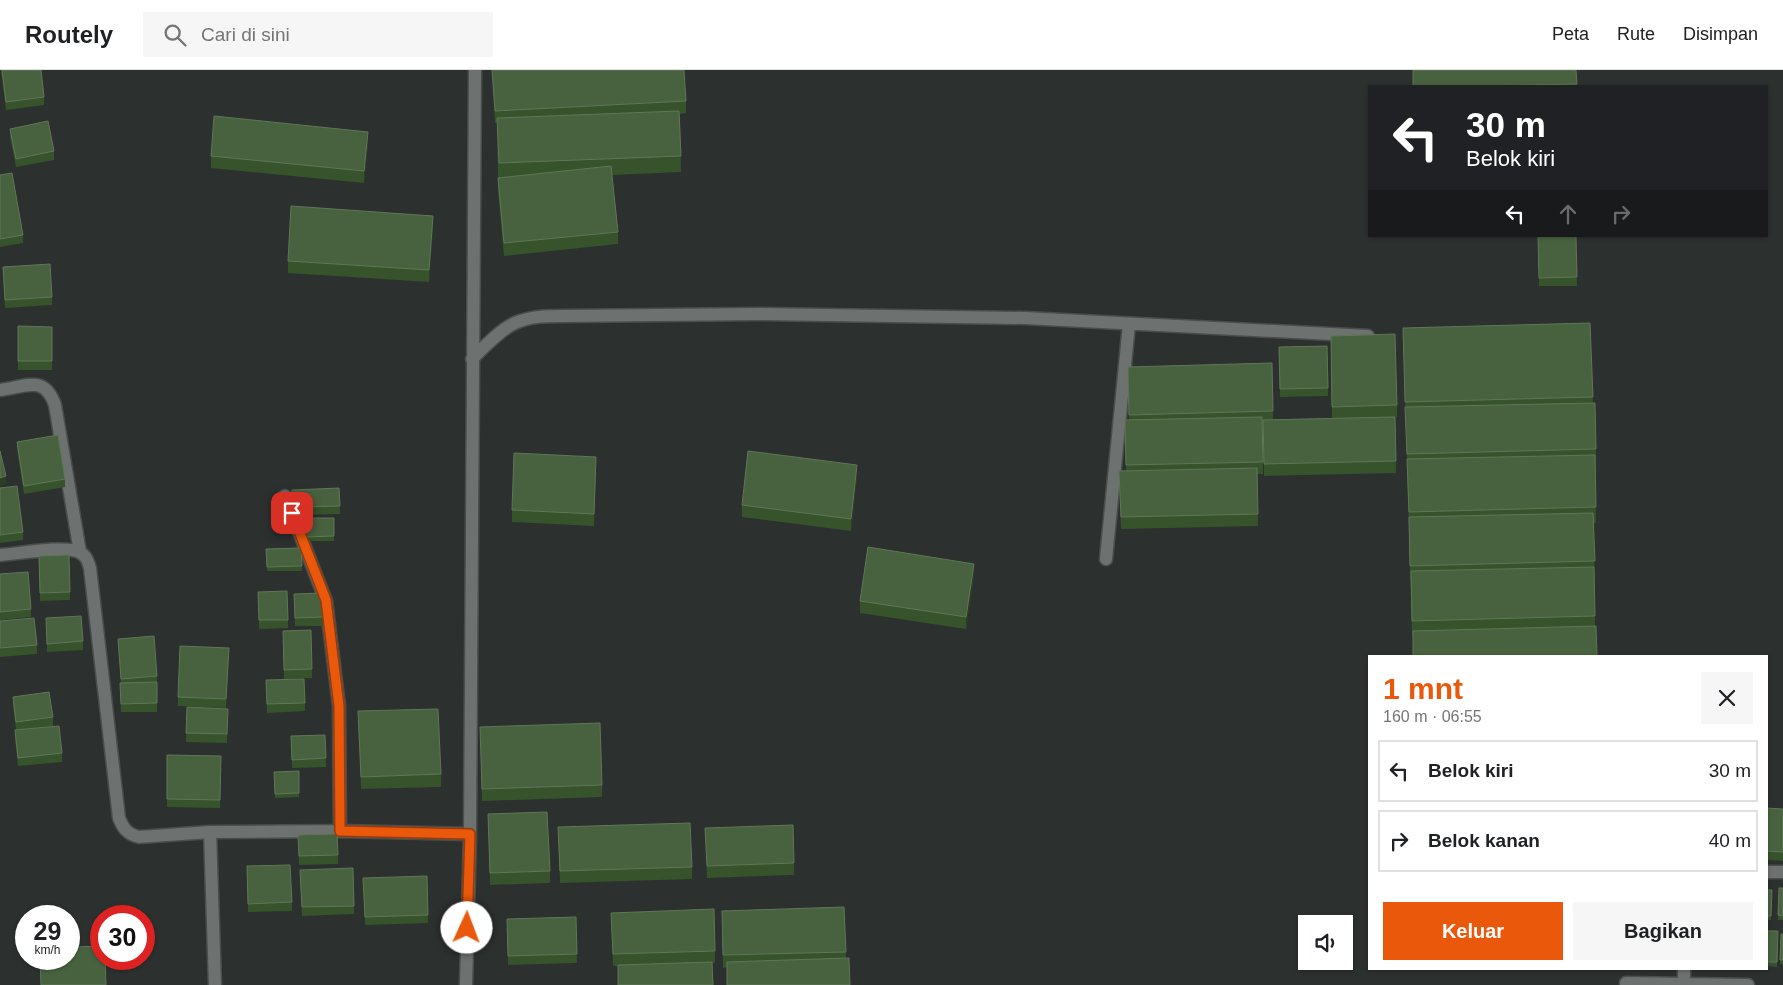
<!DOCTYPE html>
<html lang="id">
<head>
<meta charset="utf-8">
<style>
  body { margin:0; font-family:Arial,sans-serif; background:#f6f6f6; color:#202124; height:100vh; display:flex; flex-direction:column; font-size:19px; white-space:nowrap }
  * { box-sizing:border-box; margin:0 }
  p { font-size:16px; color:#757577 }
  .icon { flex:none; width:28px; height:28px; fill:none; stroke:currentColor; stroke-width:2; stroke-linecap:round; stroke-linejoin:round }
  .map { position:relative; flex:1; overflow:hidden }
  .details { position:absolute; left:1368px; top:585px; width:400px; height:315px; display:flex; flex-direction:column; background:#fff; border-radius:0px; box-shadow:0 1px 4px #0004 }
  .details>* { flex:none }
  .hud { position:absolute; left:1368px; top:15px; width:400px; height:152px; border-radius:0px; box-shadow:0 1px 4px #0004; background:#202124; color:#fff; overflow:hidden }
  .fabs { position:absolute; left:1298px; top:845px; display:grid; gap:10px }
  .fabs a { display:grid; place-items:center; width:55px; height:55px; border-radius:0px; background:#fff; box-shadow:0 1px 4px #0004; font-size:25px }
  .speed { position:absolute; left:15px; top:835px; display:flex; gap:10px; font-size:25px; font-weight:700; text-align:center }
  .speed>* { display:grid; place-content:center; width:65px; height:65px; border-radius:50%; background:#fff; box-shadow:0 1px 4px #0004; line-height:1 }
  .speed small { font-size:12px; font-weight:400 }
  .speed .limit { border:8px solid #d22; background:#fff; color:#111 }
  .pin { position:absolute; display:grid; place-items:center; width:42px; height:42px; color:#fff; margin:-21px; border-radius:10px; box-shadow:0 2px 8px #0006 }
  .me { position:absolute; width:55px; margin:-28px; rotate:2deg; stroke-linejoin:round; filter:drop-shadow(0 0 4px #0008) }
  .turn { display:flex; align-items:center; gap:18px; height:105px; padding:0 15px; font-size:22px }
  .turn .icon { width:65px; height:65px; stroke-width:2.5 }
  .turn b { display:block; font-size:35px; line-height:42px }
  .lanes { display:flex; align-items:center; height:48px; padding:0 15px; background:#0003; justify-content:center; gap:25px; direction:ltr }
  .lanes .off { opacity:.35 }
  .round { display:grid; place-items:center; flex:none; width:52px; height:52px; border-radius:0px; background:#f6f6f6 }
  .overview { display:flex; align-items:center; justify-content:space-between; height:85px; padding:0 15px }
  h1 { font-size:30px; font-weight:600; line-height:38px; color:#ea580c }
  .button { display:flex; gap:10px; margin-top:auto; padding:10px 15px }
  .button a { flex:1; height:58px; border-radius:0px; background:#ea580c; color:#fff; font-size:20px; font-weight:600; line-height:58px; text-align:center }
  .button a+a { background:#f6f6f6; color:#202124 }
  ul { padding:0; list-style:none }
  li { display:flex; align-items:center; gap:15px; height:62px; margin:0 10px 8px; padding:0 5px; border:2px solid #e0e0e0; border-radius:0px }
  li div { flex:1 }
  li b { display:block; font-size:19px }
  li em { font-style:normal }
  header { display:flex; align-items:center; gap:30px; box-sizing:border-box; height:70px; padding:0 25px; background:#fff; border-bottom:1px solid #e0e0e0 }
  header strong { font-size:24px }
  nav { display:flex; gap:28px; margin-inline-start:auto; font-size:18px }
  .search { width:350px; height:45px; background:#f6f6f6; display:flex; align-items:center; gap:12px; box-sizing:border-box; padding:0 18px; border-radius:0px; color:#757577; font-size:19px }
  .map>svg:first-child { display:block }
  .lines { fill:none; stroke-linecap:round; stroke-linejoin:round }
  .street-casing { stroke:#4a4d4b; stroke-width:15 }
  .street { stroke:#6d716f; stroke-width:12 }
  .wall { fill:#36532c }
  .shaded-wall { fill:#2a3e24 }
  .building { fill:#48623f; stroke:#607658 }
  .route-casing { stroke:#983908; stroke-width:12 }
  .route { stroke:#ea580c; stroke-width:9 }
</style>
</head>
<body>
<header>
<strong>Routely</strong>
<div class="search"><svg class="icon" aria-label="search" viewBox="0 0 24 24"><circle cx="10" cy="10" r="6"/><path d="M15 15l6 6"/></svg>Cari di sini</div>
<nav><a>Peta</a><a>Rute</a><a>Disimpan</a></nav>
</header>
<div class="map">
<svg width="1783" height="915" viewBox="0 0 1783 915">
  <rect width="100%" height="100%" fill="#2c302e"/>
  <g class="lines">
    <g class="street-casing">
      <path id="street" d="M472,289c12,-12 29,-30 43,-36 16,-7 32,-7 48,-7l196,-2 266,4 343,18
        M0,320c26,-3 44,-16 55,15l25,147
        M285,426l41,105 13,105 1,125
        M0,485c16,-1 67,-10 79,-3 7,3 9,9 11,16l29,250c4,10 8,16 20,19l71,-5 130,-1 130,3
        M1106,489l23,-235
        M210,762l5,153
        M1766,802h17
        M1626,913l122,2
        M466,915l4,-151 5,-764
        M1684,915v-16"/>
    </g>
    <use href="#street" class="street"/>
  </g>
  <path class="wall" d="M1,0h40l3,27v8l-38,5z
    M492,0l194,31v12l-6,1 1,58 -69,3 6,57v12l-114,12 -6,-66v-12l-1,-55h-2z
    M1576,0l1,16h-164z
    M10,59l44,22v9l-38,7 -6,-30z
    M368,74l-4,39 -153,-15v-12z
    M0,105l23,60v8l-23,4z
    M433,158l-4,54 -141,-9v-12z
    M1538,166h38l1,50h-38z
    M3,197l49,30v8l-47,3z
    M1590,253l3,80 3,46v16h-1l1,58h-2l1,103 -183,10 -9,-308z
    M18,256l34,1v43h-34z
    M1327,276l1,50 -48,1 -1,-50z
    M1331,278l66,57v12h-2l1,56 -132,3 -1,-52h-1l1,50h-6l1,52 -137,3 -2,-58h7l-1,-51h4l-1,-53 144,-4 1,57 59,-1z
    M17,372l48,37v8l-41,7 -7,-44z
    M596,399l-2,57 -82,-4v-12z
    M857,407l-6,54 -109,-14v-12z
    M0,418l23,44v8l-23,3z
    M339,418l1,26 -47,1 -1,-25z
    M306,448h28v23h-28z
    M301,478l1,23h-35l-1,-22z
    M39,486l31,36v8l-30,1z
    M0,504l31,35v8l-31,3z
    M974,506l-8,53 -106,-16v-12z
    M258,522l30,28v8l-29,1z
    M322,523l1,33h-28l-1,-24z
    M46,548l37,23v9l-36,2z
    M0,551l37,24v9l-37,3z
    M311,560l1,48 -28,1 -1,-48z
    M118,569l39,37v36h-36l-1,-29h1z
    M229,578l-3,60 -48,-2v-9z
    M266,610l39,23v8l-38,2z
    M13,627l40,20v9l-34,4 43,23v9l-44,4 -3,-28 1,-8 -3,-25z
    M187,637l41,2 -1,34 -41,-1z
    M358,641l83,63v13l-80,2z
    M480,657l122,58v12l-120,4z
    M325,665l1,32 -34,1 -1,-32z
    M167,685l54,1 -1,52 -53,-1z
    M299,701v26l-24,1 -1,-26z
    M1766,738l17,1v52l-17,-1z
    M488,744l62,57v12l-60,2z
    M558,757l134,40v12l-132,4z
    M705,758l89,35v12l-87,3z
    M298,765l40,20v9l-39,1z
    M247,796l45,36v9l-44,1z
    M353,798l1,46 -52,2 -2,-38z
    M427,806l1,47 -63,2 -2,-47z
    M1779,818h4v32h-5z
    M1766,820h6l-1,30h-5z
    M844,837l2,51 4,27h-123v-18l-4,1 -1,-57z
    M611,843l104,38v12h-3l1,22h-95v-19h-5z
    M576,847l1,46 -69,2 -1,-46z
    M1766,861h12l-1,36 -11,-1z
    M1781,864h2v30h-3z"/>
  <path class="shaded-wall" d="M368,62v12l-4,39v-12z
    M433,146v12l-4,54v-12z
    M596,387v12l-2,57v-12z
    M857,395v12l-6,54v-12z
    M6,406v8l-6,2v-8z
    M974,494v12l-8,53v-12z"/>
  <path class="building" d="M2,0h39l3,27 -38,5z
    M492,0h192l2,31 -191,10z
    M1413,0h163l1,14 -97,2h-67z
    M679,41l2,45 -182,7 -2,-45z
    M214,46l154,16 -4,39 -153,-15z
    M48,51l6,30 -38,8 -6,-30z
    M611,96l7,66 -114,11 -6,-65z
    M12,103l11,62 -23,4v-64z
    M291,136l142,10 -4,54 -141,-9z
    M1538,166h38l1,41 -38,1z
    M50,194l2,33 -47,3 -2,-33z
    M1590,253l3,74 -188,5 -2,-74z
    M18,256l34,1v34h-34z
    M1395,264l2,71 -65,2 -1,-71z
    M1327,276l1,42 -48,1 -1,-42z
    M1272,293l1,48 -144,4 -1,-48z
    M1595,333l1,46 -189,5 -2,-47z
    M1262,347l1,45 -137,3 -1,-45z
    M1395,347l1,44 -132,3 -1,-44z
    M58,365l7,44 -41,7 -7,-44z
    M0,381l6,25 -6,2z
    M748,381l109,14 -6,54 -109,-14z
    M514,383l82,4 -2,57 -82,-4z
    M1595,385l1,52 -187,5 -2,-53z
    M1257,398l1,46 -137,3 -2,-46z
    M17,416l6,46 -23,3v-47z
    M339,418l1,18 -47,1 -1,-17z
    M1593,443l2,48 -185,5 -1,-49z
    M306,448h28v18l-28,1z
    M868,477l106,17 -8,53 -106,-16z
    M301,478l1,18 -35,1 -1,-18z
    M69,485l1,37 -30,1 -1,-37z
    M1594,497l1,49 -183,5 -1,-50z
    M28,502l3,37 -31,3v-38z
    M287,521l1,29h-29l-1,-28z
    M322,523l1,24 -28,1 -1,-24z
    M81,546l2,25 -36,3 -1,-26z
    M34,548l3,27 -37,3v-27z
    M1596,556l1,30h-184v-25z
    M311,560l1,39 -28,1 -1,-39z
    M154,566l3,40 -36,3 -3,-40z
    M180,576l49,2 -3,51 -48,-2z
    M304,609l1,24 -38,1 -1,-24z
    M157,612v21l-36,1 -1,-21z
    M49,622l4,25 -37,5 -3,-25z
    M187,637l41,2 -1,25 -41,-1z
    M438,639l3,65 -80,3 -3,-66z
    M600,653l2,62 -120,4 -2,-62z
    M59,656l3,27 -44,5 -3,-28z
    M325,665l1,23 -34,2 -1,-24z
    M167,685l54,1 -1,44 -53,-1z
    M299,701v22l-24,1 -1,-22z
    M1766,738l17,1v43l-17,-1z
    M547,742l3,59 -60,2 -2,-59z
    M690,753l2,44 -132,4 -2,-44z
    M793,755l1,38 -87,3 -2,-38z
    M337,764l1,21 -39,1 -1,-21z
    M290,795l2,37 -44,2 -1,-38z
    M353,798l1,38 -52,1 -2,-37z
    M427,806l1,39 -63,2 -2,-39z
    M1779,818h4v28l-5,-1z
    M1766,820h6l-1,26h-5z
    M844,837l2,45 -123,3 -1,-44z
    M714,839l1,42 -102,3 -2,-41z
    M576,847l1,37 -69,2 -1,-37z
    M1766,861h12l-1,31h-11z
    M1781,864h2v26h-3z
    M101,876v13h4l1,26h-65l-1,-26h29v-12z
    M849,888l1,27h-123v-23z
    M712,892l1,23h-95v-20z"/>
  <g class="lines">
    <g class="route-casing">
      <path id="route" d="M292,443l34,87 13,106 1,125 130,3 -3,94"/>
    </g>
    <use href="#route" class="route"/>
  </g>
</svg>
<div class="fabs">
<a><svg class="icon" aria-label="sound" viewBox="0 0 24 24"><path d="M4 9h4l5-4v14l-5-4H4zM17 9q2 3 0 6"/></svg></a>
</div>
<div class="speed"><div>29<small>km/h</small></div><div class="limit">30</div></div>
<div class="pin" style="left:292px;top:443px;background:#d93025"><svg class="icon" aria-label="arrive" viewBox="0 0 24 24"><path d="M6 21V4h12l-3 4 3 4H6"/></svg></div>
<svg class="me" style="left:467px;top:858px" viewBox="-20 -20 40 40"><circle r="19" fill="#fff"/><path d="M0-13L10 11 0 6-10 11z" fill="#ea580c"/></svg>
<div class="hud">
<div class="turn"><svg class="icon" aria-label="left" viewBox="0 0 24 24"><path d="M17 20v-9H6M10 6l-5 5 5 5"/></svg><div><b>30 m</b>Belok kiri</div></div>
<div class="lanes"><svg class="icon" aria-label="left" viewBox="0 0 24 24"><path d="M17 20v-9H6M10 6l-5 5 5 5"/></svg><svg class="icon off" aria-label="ahead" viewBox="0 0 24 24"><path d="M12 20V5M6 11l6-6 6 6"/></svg><svg class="icon off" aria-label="right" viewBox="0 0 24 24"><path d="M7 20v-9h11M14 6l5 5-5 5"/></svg></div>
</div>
<section class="details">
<div class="overview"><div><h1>1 mnt</h1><p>160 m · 06:55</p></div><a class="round"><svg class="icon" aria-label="close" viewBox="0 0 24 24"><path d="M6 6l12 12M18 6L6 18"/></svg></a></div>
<ul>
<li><svg class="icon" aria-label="left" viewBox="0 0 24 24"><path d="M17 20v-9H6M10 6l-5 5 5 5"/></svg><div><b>Belok kiri</b></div><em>30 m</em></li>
<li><svg class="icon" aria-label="right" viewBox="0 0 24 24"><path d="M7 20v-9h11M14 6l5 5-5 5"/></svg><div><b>Belok kanan</b></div><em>40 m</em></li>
</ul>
<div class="button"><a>Keluar</a><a>Bagikan</a></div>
</section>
</div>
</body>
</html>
